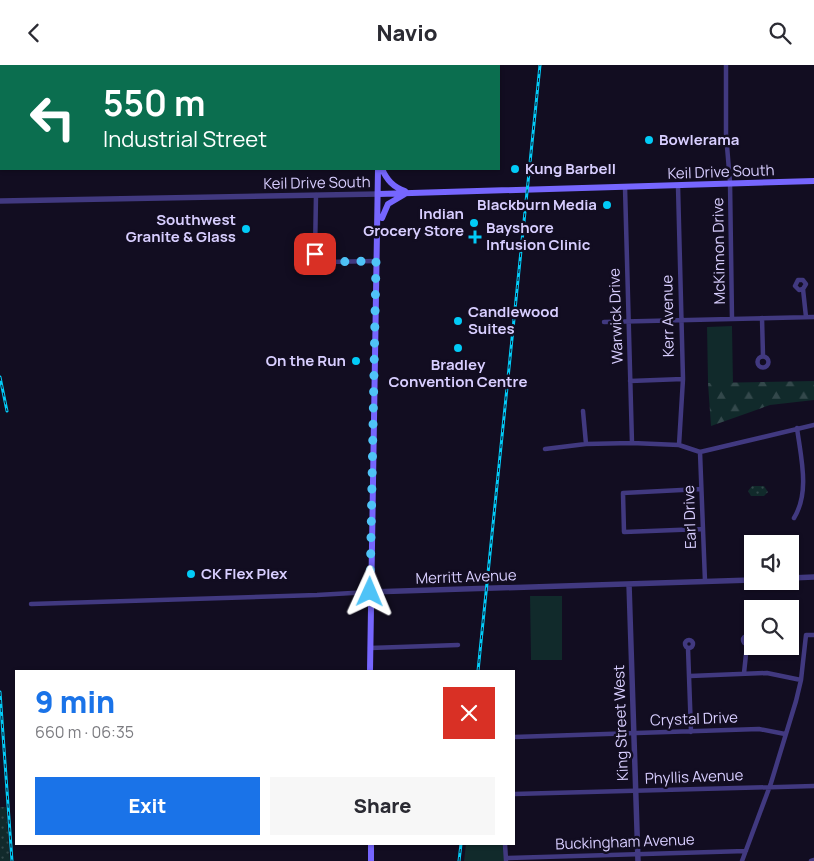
<!DOCTYPE html>
<html lang="en">
<head>
<meta charset="utf-8">
<style>
  body { margin:0; font-family:Manrope,sans-serif; background:#f7f7f7; color:#2b2b33; height:100vh; display:flex; flex-direction:column; font-size:19px; white-space:nowrap }
  * { box-sizing:border-box; margin:0 }
  p { font-size:16px; color:#7c7c81 }
  .icon { flex:none; width:28px; height:28px; fill:none; stroke:currentColor; stroke-width:2; stroke-linecap:round; stroke-linejoin:round }
  .map { position:relative; flex:1; overflow:hidden }
  .sheet { position:absolute; left:15px; top:605px; width:500px; height:175px; display:flex; flex-direction:column; background:#fff; border-radius:0px; box-shadow:0 1px 4px #0004 }
  .sheet>* { flex:none }
  .guide { position:absolute; left:0px; top:0px; width:500px; height:105px; box-shadow:0 1px 4px #0004; background:#0b6e4f; color:#fff; overflow:hidden }
  .controls { position:absolute; left:744px; top:470px; display:grid; gap:10px }
  .controls a { display:grid; place-items:center; width:55px; height:55px; border-radius:0px; background:#fff; box-shadow:0 1px 4px #0004; font-size:25px }
  .pin { position:absolute; display:grid; place-items:center; width:42px; height:42px; color:#fff; margin:-21px; border-radius:10px; box-shadow:0 2px 8px #0006 }
  .me { position:absolute; width:55px; margin:-28px; rotate:1deg; stroke-linejoin:round; filter:drop-shadow(0 0 4px #0008) }
  .turn { display:flex; align-items:center; gap:18px; height:105px; padding:0 20px; font-size:22px }
  .turn .icon { width:65px; height:65px; stroke-width:2.5 }
  .turn b { display:block; font-size:35px; line-height:42px }
  .round { display:grid; place-items:center; flex:none; width:52px; height:52px; border-radius:0px; background:#f7f7f7 }
  .headline { display:flex; align-items:center; justify-content:space-between; height:85px; padding:0 20px }
  h1 { font-size:30px; font-weight:800; line-height:38px; color:#1a73e8 }
  .primary-button { display:flex; gap:10px; margin-top:auto; padding:10px 20px }
  .primary-button a { flex:1; height:58px; border-radius:0px; background:#1a73e8; color:#fff; font-size:20px; font-weight:800; line-height:58px; text-align:center }
  .primary-button a+a { background:#f7f7f7; color:#2b2b33 }
  header { display:flex; justify-content:space-between; align-items:center; height:65px; padding:0 20px; background:#fff; font-size:22px; font-weight:800 }
  .map>svg:first-child { display:block }
  .grass { fill:url(#grass-dots) }
  .forest { fill:url(#forest-firs) }
  .park { fill:#112a2b }
  .lines { fill:none; stroke-linecap:round; stroke-linejoin:round }
  .minor { stroke:#413980; stroke-width:4.5 }
  .tertiary { stroke:#413980; stroke-width:5.5 }
  .secondary { stroke:#7666fe; stroke-width:6 }
  .rail-casing { stroke:#02cbf7; stroke-width:3 }
  .rail { stroke:#120d21; stroke-width:1; stroke-dasharray:4; stroke-linecap:butt }
  .route { stroke:#4fc3f7; stroke-width:9; stroke-dasharray:0 16.2 }
  .poi-dot { fill:#02cbf7; stroke:#120d21; stroke-width:2 }
  .labels { text-anchor:middle; stroke-width:5; stroke-linejoin:round; paint-order:stroke }
  .poi-label { font-size:15px; font-weight:bold; fill:#d8ceff; stroke:#120d21; text-anchor:start }
  .street-label { font-size:15px; fill:#d8ceff; stroke:#120d21 }
</style>
</head>
<body>
<header><svg class="icon" aria-label="back" viewBox="0 0 24 24"><path d="M15 5l-7 7 7 7"/></svg>Navio<svg class="icon" aria-label="search" viewBox="0 0 24 24"><circle cx="10" cy="10" r="6"/><path d="M15 15l6 6"/></svg></header>
<div class="map">
<svg width="814" height="796" viewBox="0 0 814 796">
  <defs>
    <pattern id="grass-dots" width="8" height="8" patternUnits="userSpaceOnUse" patternTransform="scale(1.25)"><rect width="8" height="8" fill="#112a2b"/><path d="M2 2h.1M6 6h.1" fill="none" stroke="#33484b" stroke-width="1.8" stroke-linecap="round"/></pattern>
    <pattern id="forest-firs" width="22" height="20" patternUnits="userSpaceOnUse" patternTransform="scale(1.25)"><rect width="22" height="20" fill="#112a2b"/><path d="M5 1l3.5 6h-7zM16 11l3.5 6h-7z" fill="#33484b"/></pattern>
  </defs>
  <rect width="100%" height="100%" fill="#120d21"/>
  <path class="grass" d="M752,421h12l4,6 -4,4h-13l-3,-5z
    M0,742h6l4,54h-10z"/>
  <path class="forest" d="M814,316v19l-44,5 -59,21 -3,-43z"/>
  <path class="park" d="M732,261l1,57h-25l-1,-56z
    M530,531h32v64h-31z
    M466,779h38l1,17h-41z"/>
  <g class="lines">
    <path class="minor" d="M726,0v69l4,48 2,137
      M678,121l5,193 -4,66
      M625,122l7,256
      M316,130l-1,59 11,8 50,-1
      M803,224l-4,1 -4,-4 3,-6h5l3,4 -3,5 3,28
      M762,253l1,38
      M604,257l210,-5
      M757.5 297a5.5 5.5 0 1 1 11 0a5.5 5.5 0 1 1-11 0Z
      M630,316l53,-2
      M583,346l3,33
      M545,384l41,-5 46,-1 47,2 21,7 114,-27
      M700,387l5,129
      M701,424l-78,4 1,39 78,-3
      M794,453c16,-26 7,-60 3,-90
      M31,539l286,-9 53,-3
      M743 575a4 4 0 1 1 8 0a4 4 0 1 1-8 0Z
      M685 579a4 4 0 1 1 8 0a4 4 0 1 1-8 0Z
      M370,583l88,-3
      M688,583l3,84
      M744,608l3,-28
      M690,611l77,-3 34,7
      M514,672l245,-8 26,5
      M514,729l300,-8
      M505,779l1,16
      M506,793l240,-7
      M742,796l29,-78 25,-82 5,-21 5,-45h8
      M811,796l3,-1"/>
    <path class="tertiary" d="M0,136l379,-7
      M790,513l24,-1
      M629,519l9,277
      M370,527l382,-12"/>
    <path class="secondary" d="M379,1v-1
      M382,104c5,11 11,18 23,22
      M379,129l435,-13
      M382,153l6,-14 17,-10
      M370,606l8,-502
      M371,779v17"/>
    <g class="rail-casing">
      <path id="rail" d="M0,312l7,34
        M478,606l62,-606
        M0,627l12,169
        M459,796l2,-17"/>
    </g>
    <use href="#rail" class="rail"/>
  </g>
  <g class="lines">
    <path class="route" d="M315,189l11,8 50,-1 -6,331"/>
  </g>
  <g class="poi-dot">
    <circle cx="649" cy="75" r="5"/>
    <circle cx="515" cy="104" r="5"/>
    <circle cx="607" cy="140" r="5"/>
    <circle cx="474" cy="158" r="5"/>
    <circle cx="246" cy="164" r="5"/>
    <path d="M472.5 164.5h5v5h5v5h-5v5h-5v-5h-5v-5h5z"/>
    <circle cx="458" cy="256" r="5"/>
    <circle cx="458" cy="283" r="5"/>
    <circle cx="356" cy="296" r="5"/>
    <circle cx="191" cy="509" r="5"/>
  </g>
  <g class="labels">
    <g class="poi-label">
      <text x="659" y="80">Bowlerama</text>
      <text x="525" y="109">Kung Barbell</text>
      <text x="597" y="145" text-anchor="end">Blackburn Media</text>
      <text x="464" y="154" text-anchor="end">Indian<tspan x="464" dy="17">Grocery Store</tspan></text>
      <text x="236" y="160" text-anchor="end">Southwest<tspan x="236" dy="17">Granite &amp; Glass</tspan></text>
      <text x="486" y="168">Bayshore<tspan x="486" dy="17">Infusion Clinic</tspan></text>
      <text x="468" y="252">Candlewood<tspan x="468" dy="17">Suites</tspan></text>
      <text x="346" y="301" text-anchor="end">On the Run</text>
      <text x="458" y="305" text-anchor="middle">Bradley<tspan x="458" dy="17">Convention Centre</tspan></text>
      <text x="201" y="514">CK Flex Plex</text>
    </g>
    <g class="street-label">
      <text transform="translate(721 107) rotate(-2)" y="5">Keil Drive South</text>
      <text transform="translate(317 118) rotate(-1)" y="5">Keil Drive South</text>
      <text transform="translate(719 186) rotate(-91)" y="5">McKinnon Drive</text>
      <text transform="translate(616 251) rotate(-92)" y="5">Warwick Drive</text>
      <text transform="translate(668 251) rotate(-91)" y="5">Kerr Avenue</text>
      <text transform="translate(690 452) rotate(-92)" y="5">Earl Drive</text>
      <text transform="translate(466 512) rotate(-2)" y="5">Merritt Avenue</text>
      <text transform="translate(694 654) rotate(-2)" y="5">Crystal Drive</text>
      <text transform="translate(621 658) rotate(-92)" y="5">King Street West</text>
      <text transform="translate(694 712) rotate(-2)" y="5">Phyllis Avenue</text>
      <text transform="translate(625 777) rotate(-2)" y="5">Buckingham Avenue</text>
    </g>
  </g>
</svg>
<div class="controls">
<a><svg class="icon" aria-label="sound" viewBox="0 0 24 24"><path d="M4 9h4l5-4v14l-5-4H4zM17 9q2 3 0 6"/></svg></a>
<a><svg class="icon" aria-label="search" viewBox="0 0 24 24"><circle cx="10" cy="10" r="6"/><path d="M15 15l6 6"/></svg></a>
</div>
<div class="pin" style="left:315px;top:189px;background:#d93025"><svg class="icon" aria-label="arrive" viewBox="0 0 24 24"><path d="M6 21V4h12l-3 4 3 4H6"/></svg></div>
<svg class="me" style="left:370px;top:527px" viewBox="-20 -20 40 40"><path d="M0-17L14 15 0 8-14 15z" fill="#4fc3f7" stroke="#fff" stroke-width="4"/></svg>
<div class="guide">
<div class="turn"><svg class="icon" aria-label="left" viewBox="0 0 24 24"><path d="M17 20v-9H6M10 6l-5 5 5 5"/></svg><div><b>550 m</b>Industrial Street</div></div>
</div>
<section class="sheet">
<div class="headline"><div><h1>9 min</h1><p>660 m · 06:35</p></div><a class="round" style="background:#d93025;color:#fff"><svg class="icon" aria-label="close" viewBox="0 0 24 24"><path d="M6 6l12 12M18 6L6 18"/></svg></a></div>
<div class="primary-button"><a>Exit</a><a>Share</a></div>
</section>
</div>
</body>
</html>
